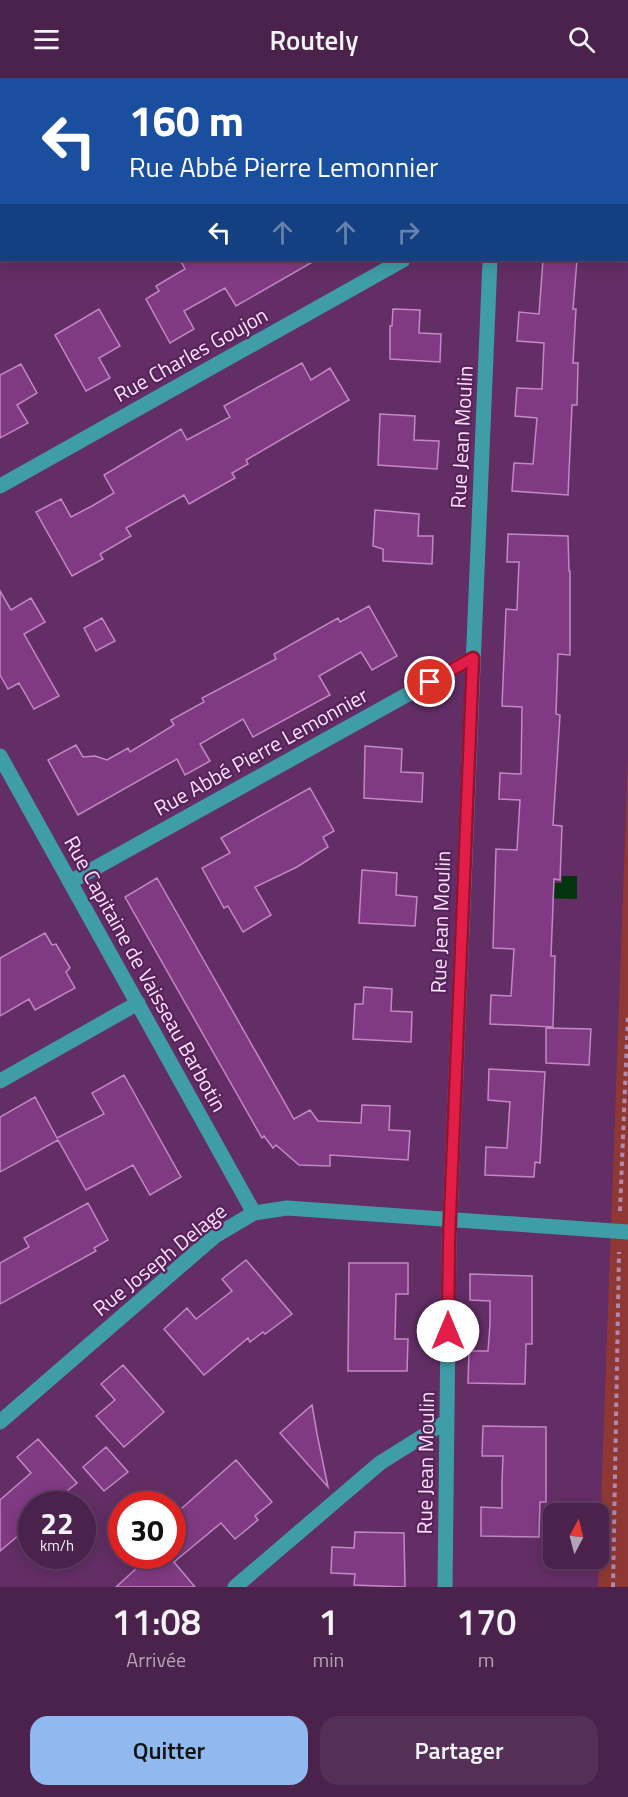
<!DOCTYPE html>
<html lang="fr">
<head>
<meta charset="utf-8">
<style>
  body { margin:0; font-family:"Titillium Web",sans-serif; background:#542f56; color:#f1f3f6; height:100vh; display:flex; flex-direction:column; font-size:22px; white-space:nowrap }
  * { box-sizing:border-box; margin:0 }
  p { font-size:20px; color:#b2a4b5 }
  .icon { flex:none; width:33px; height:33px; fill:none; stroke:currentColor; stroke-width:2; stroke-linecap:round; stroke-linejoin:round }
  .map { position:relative; height:1509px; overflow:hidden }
  .drawer { display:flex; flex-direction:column; background:#4a224c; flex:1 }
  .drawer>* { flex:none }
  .guide { position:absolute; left:0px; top:0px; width:628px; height:183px; box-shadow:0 3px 15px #0003,0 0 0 2px #613f64; background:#1a4fa0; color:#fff; overflow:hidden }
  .needle { width:39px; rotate:7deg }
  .fabs { position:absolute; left:543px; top:1425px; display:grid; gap:12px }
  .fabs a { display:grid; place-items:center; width:66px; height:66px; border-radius:12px; background:#4a224c; box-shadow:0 3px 15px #0003,0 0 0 2px #613f64; font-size:30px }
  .speed { position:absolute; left:18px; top:1413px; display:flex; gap:12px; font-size:30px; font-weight:700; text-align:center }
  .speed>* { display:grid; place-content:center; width:78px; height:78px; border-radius:50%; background:#4a224c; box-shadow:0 3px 15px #0003,0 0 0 2px #613f64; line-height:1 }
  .speed small { font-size:15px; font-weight:400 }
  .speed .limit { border:9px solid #d22; background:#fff; color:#111 }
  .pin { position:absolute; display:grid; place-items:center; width:51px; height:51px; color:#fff; margin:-26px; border:3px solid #fff; border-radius:50%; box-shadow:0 2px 6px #0007 }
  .me { position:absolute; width:66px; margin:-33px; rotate:0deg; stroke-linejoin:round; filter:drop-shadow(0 0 4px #0008) }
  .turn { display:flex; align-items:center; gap:21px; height:126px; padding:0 30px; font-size:27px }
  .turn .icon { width:78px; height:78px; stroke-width:2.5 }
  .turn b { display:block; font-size:42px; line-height:51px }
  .lanes { display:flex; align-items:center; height:57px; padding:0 30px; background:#0003; justify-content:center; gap:30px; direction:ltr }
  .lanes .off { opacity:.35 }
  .eta { display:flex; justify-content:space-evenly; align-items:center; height:102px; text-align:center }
  .eta b { font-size:36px; font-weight:600; line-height:42px }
  .cta { display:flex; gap:12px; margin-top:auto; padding:12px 30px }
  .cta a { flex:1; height:69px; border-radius:18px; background:#90b9f0; color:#111; font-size:24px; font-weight:600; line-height:69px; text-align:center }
  .cta a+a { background:#542f56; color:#f1f3f6 }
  header { display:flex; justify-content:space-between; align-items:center; height:78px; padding:0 30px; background:#4a224c; font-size:27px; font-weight:600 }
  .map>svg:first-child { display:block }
  .green { fill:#8f3833 }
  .water { fill:#04340d }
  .building { fill:#803a83; stroke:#c388c4; stroke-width:1.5 }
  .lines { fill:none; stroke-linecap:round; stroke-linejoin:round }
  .path { stroke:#b089b1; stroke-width:4; stroke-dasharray:4.5 4.5; stroke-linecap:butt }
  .minor { stroke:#3f9da8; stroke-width:15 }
  .route-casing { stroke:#92132f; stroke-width:15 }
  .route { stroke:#e11d48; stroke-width:10 }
  .labels { text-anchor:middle; stroke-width:4.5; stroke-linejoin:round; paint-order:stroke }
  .street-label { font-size:21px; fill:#fce2fc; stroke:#58235a }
</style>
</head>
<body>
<header><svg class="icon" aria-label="menu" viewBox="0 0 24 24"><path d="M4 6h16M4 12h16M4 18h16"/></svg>Routely<svg class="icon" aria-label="search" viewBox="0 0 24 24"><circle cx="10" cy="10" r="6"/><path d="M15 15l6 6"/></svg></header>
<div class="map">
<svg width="628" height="1509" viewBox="0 0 628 1509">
  <rect width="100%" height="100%" fill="#632e65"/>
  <path class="green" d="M628,678v831h-30z"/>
  <path class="water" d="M562,798h15v23l-43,-1 1,-16 27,1z"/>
  <path class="building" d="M180,182h136l-80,46 -11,-18 -41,23 10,18 -24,14 -24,-44 13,-8 -3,-5 29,-17z
    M543,182h34l-4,49h3l-3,54h5l-1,42h-5l-4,90 -56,-4 2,-28 19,1 4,-46 -22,-2 2,-28 25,1 2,-46 -27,-2 2,-29 20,2z
    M99,231l21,37 -21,12 11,20 -24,13 -31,-56z
    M393,231l27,1 -1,23 22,1 -1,28 -50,-3v-33h2z
    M302,285l9,17 19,-12 19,32 -103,60 2,4 -16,9 3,5 -46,26 -5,-9 -58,33 5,8 -31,18 3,5 -31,17 -36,-64 25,-13 10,18 21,-11 22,-13 -10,-18 77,-46 6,11 43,-23 -6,-11z
    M21,286l16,29 -20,12 11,18 -28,15v-63z
    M380,336l35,2 -1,24 25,1 -2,28 -59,-4z
    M375,432l44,4 -1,22h15l-1,28 -49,-3v-12l-10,-3z
    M508,456l60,2 1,35h1v84l-12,-1 -2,60 4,1 -7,110 9,1 -2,54 -6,-1 -3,77h4l-2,71 -63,-3 1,-29 20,1 3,-47 -21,-1 3,-99 21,1 3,-50 -21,-1 1,-26 21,1 1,-67 -20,-1 4,-97 11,1 2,-48h-12z
    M0,513l11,19 20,-12 14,24 -21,12 35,62 -25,13 -15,-26 -11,6 -8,-14z
    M369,528l28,50 -25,14 -11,-18 -42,24 11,19 -77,42 -10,-18 -43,25 10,17 -25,14 -8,-16 -99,56 -30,-55 28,-15 7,12 12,-1 12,4 21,-12 2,4 44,-27 -3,-5 33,-18 -2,-4 74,-39 -2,-5 64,-36 2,4z
    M102,540l13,23 -19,10 -12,-23z
    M365,668l37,3 -1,23 22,1 -1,29 -58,-4z
    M310,710l24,43 -11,6 5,10 -31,20 -42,20 16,28 -28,17 -15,-26 -4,2 -22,-40 28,-15 -9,-15z
    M362,792l35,3 -1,22 21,2 -2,29 -56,-3z
    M157,800l137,241 16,-9 8,11 43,2 1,-18 28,1 -1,24 21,1 -2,29 -78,-5v11l-31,-1 -23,-20 -3,3 -9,-12 -2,2 -137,-241z
    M45,855l7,12 4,-1 14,24 -4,4 9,16 -40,22 -6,-11 -29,17v-58z
    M364,909l28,2 -1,22 21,1 -1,30 -58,-3 2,-35h8z
    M546,950l45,1 -2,36 -43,-2z
    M489,991l56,3 -5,91 -5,-1 -1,15 -49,-2 1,-28 21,1 3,-46 -22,-2z
    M124,997l57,102 -31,18 -17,-30 -47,25 -28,-50 -58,32v-55l35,-20 22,41 47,-24 -12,-21z
    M88,1125l20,37 -14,8 2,3 -96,53v-41l29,-16 -5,-9z
    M246,1182l46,54 -27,20 -2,-2 -13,10 -2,-4 -44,37 -40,-46 23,-21 9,11 36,-28 -10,-12z
    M349,1185h59v31h-12l-1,45h13l-1,32h-59z
    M470,1196l62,2v68h-6l-1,40 -57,-1 1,-32h19l2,-27v-23l-20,-1z
    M123,1287l41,47 -40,35 -28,-31 19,-16 -14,-16z
    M312,1327l5,29 11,53 -48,-54z
    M483,1348l63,1v75h-6l-1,35 -58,-1v-29l21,1v-27l1,-25h-21z
    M38,1361l39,44 -26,21h-19v20l-32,27v-51l31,-27 -14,-16z
    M106,1369l22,25 -24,19 -21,-24z
    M236,1382l36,42 -17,14 3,4 -23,19 -14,-16 -47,39 21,25h-79l22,-20 -9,-11h40l3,4v-43z
    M355,1454l49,1 1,54 -51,-2 1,-11 -24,-1 1,-26 22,1z"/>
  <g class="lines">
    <path class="path" d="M620,1133l8,-197
      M613,1509l6,-335"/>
    <path class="minor" d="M486,0v2
      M80,2l2,-2
      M0,46l2,-1
      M627,55l1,-1
      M0,408l403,-226
      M0,678l254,457
      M70,804l403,-224
      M0,1003l138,-78
      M0,1344l215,-186 39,-23 33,-5 341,24
      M235,1509l145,-124 67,-42
      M445,1509l4,-346 41,-981"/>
  </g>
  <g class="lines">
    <g class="route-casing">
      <path id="route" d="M430,604l43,-24 -24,583 -1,90"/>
    </g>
    <use href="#route" class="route"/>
  </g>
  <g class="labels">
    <g class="street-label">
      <text transform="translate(191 277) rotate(-29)" y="7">Rue Charles Goujon</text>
      <text transform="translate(462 359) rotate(-87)" y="7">Rue Jean Moulin</text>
      <text transform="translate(261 674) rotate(-29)" y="7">Rue Abbé Pierre Lemonnier</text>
      <text transform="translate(441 844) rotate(-88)" y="7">Rue Jean Moulin</text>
      <text transform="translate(145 896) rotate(61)" y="7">Rue Capitaine de Vaisseau Barbotin</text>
      <text transform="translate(160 1182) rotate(-39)" y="7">Rue Joseph Delage</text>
      <text transform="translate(426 1385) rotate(-89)" y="7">Rue Jean Moulin</text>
    </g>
  </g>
</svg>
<div class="fabs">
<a><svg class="needle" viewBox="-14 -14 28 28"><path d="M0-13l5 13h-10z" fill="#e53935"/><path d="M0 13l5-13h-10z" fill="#b2a4b5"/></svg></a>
</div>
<div class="speed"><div>22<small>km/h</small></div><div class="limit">30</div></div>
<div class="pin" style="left:430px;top:604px;background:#d93025"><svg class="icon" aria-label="arrive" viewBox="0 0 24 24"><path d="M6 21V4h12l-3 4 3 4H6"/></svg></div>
<svg class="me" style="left:448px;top:1253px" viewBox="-20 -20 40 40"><circle r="19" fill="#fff"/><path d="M0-13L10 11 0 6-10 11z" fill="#e11d48"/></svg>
<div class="guide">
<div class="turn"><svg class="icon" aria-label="left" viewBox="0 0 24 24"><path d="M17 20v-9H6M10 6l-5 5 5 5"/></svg><div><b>160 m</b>Rue Abbé Pierre Lemonnier</div></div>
<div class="lanes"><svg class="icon" aria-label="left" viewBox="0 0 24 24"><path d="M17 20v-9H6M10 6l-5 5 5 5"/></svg><svg class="icon off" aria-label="ahead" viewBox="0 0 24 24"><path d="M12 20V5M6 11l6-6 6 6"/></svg><svg class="icon off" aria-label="ahead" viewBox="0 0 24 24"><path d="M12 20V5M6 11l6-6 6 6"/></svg><svg class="icon off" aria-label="right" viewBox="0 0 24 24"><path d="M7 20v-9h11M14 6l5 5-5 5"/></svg></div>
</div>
</div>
<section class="drawer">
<div class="eta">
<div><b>11:08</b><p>Arrivée</p></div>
<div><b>1</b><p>min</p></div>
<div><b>170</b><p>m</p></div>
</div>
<div class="cta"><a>Quitter</a><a>Partager</a></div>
</section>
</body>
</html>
